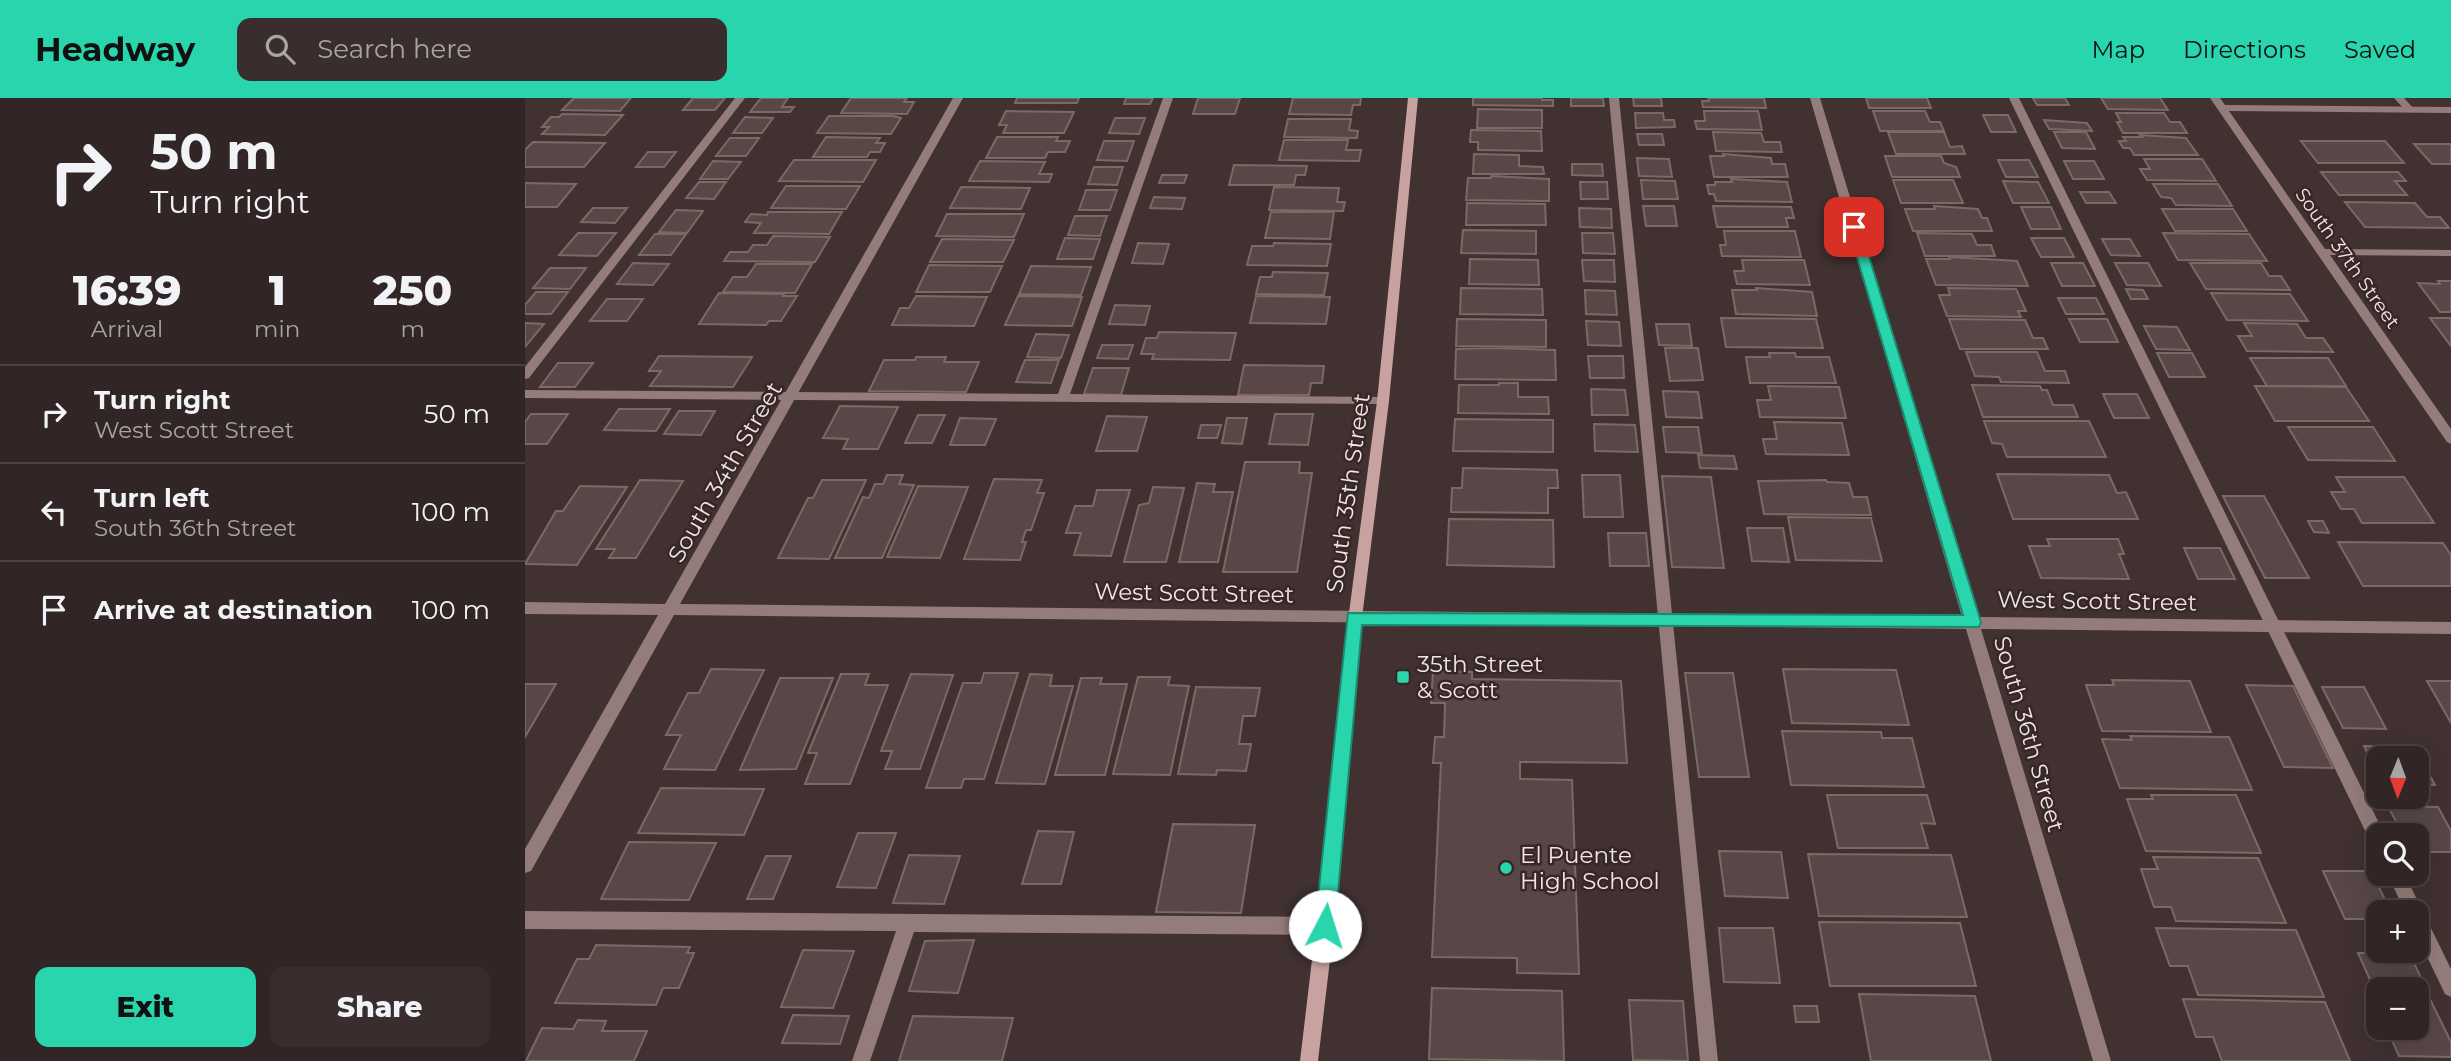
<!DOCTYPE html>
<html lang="en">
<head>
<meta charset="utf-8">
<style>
  body { margin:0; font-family:Montserrat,sans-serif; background:#392d2d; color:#f1f3f6; height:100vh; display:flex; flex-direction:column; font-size:26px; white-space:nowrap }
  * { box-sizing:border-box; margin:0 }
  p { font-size:23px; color:#a8a5a7 }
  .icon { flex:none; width:38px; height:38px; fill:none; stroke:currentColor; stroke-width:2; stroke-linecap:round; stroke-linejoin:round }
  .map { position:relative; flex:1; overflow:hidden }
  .details { display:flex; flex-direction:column; background:#312525; width:525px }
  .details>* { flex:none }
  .guide { background:#312525; color:#f1f3f6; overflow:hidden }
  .needle { width:46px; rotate:181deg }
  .buttons { position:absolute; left:1841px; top:648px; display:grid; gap:14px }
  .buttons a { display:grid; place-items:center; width:63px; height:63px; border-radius:14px; background:#312525; box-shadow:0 7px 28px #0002,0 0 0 2px #4c4242; font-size:35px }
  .pin { position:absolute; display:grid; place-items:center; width:60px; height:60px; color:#fff; margin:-30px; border-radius:14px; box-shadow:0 4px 10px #0006 }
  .me { position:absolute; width:77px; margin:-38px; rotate:5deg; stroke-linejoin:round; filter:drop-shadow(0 0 5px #0008) }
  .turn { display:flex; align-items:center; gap:24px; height:147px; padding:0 35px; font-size:32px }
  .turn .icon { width:91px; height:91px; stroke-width:2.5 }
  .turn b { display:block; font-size:49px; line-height:60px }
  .eta { display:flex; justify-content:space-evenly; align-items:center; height:119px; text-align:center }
  .eta b { font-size:42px; font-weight:800; line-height:49px }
  .button { display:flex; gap:14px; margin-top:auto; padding:14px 35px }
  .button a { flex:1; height:80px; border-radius:14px; background:#29d5ad; color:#111; font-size:28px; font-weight:800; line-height:80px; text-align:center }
  .button a+a { background:#392d2d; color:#f1f3f6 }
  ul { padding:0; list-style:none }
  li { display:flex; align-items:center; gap:21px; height:98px; padding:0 35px; border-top:2px solid #4c4242 }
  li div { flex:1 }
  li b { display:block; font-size:26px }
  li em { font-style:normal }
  header { display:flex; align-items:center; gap:42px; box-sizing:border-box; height:98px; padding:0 35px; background:#29d5ad; color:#111 }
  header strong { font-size:33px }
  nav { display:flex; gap:38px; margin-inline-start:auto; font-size:24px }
  .search { width:490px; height:63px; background:#392d2d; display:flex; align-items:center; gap:18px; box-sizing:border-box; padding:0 24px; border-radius:14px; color:#a8a5a7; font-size:26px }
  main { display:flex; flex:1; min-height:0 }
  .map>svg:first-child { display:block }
  .building { fill:#584746; stroke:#7b6968; stroke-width:2 }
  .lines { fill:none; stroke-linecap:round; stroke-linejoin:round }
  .service { fill:#947c7a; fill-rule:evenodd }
  .minor { fill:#947c7a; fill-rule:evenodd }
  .secondary { fill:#c8a2a0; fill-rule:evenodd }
  .route { fill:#29d5ad; stroke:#1b8a70; stroke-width:2 }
  .poi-dot { fill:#29d5ad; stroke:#372727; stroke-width:2.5 }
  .labels { text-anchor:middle; stroke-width:5; stroke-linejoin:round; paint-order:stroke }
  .far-street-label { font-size:19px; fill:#f1e6e5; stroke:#372727 }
  .street-label { font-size:23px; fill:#f1e6e5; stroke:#372727 }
  .poi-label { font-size:23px; fill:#f1e6e5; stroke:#372727; text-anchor:start }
</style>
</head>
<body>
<header>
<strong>Headway</strong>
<div class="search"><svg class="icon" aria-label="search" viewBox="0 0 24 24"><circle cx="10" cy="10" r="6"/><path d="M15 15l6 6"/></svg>Search here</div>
<nav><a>Map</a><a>Directions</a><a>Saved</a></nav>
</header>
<main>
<section class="details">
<div class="guide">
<div class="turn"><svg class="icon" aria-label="right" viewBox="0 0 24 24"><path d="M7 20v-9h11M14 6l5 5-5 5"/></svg><div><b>50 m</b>Turn right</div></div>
</div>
<div class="eta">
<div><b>16:39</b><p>Arrival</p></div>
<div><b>1</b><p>min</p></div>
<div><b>250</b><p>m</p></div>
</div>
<ul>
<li><svg class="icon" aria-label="right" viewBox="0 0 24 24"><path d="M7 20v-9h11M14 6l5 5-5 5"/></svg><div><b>Turn right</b><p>West Scott Street</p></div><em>50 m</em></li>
<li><svg class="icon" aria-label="left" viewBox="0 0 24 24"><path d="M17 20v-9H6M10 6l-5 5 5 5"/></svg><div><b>Turn left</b><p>South 36th Street</p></div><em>100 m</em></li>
<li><svg class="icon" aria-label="arrive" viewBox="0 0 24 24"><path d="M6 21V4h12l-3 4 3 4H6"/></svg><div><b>Arrive at destination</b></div><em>100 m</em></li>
</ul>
<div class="button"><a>Exit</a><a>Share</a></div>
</section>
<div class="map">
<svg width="1926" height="963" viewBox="0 0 1926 963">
  <rect width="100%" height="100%" fill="#413131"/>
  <path class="building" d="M49,0h57l-11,13 -58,-1z
    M168,0h32l-10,12h-32z
    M236,0h27l-6,9h12l-4,5h-40z
    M326,0h56l-3,4h10l-7,12 -66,-1z
    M492,0h62l-2,5h-62z
    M601,0h27l-3,6h-26z
    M673,0h42l-5,16h-42z
    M768,0h68l-1,7h-7l-2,10 -62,-1z
    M948,0h69v2h11v6l-80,-1z
    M1046,0h32l1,8h-33z
    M1108,0h28l1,8h-28z
    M1183,0h56l2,10 -63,-1 -1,-6h7z
    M1341,0h61l4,10h-62z
    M1508,0h32l4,7h-32z
    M1576,0h59l8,12 -60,-1z
    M953,11l64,1v18h-65z
    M481,13l68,1 -10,21h-61l4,-8h-8z
    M1179,13h54l4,19 -65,-1 -2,-8h10z
    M1348,13h52l5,11h10l4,9h-64z
    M1110,15h28l1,7h10l1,7 -39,1z
    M1591,15h48l6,9h10l7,11h-64l-6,-11h4z
    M37,16l61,1 -18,20 -63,-1 7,-7h-7l9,-10h8z
    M1458,17h25l8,17h-25z
    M304,18h64l8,2 -10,16 -74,-1z
    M220,19l28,1 -11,15h-29z
    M590,20h30l-6,16 -30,-1z
    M763,21h63l-2,11 9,1 -1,7 -73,-1z
    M1519,22l43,3 5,8 -43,-2z
    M946,32l70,1 1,20 -64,-1v-8h-8z
    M1188,34l48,1 3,9h16l2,10 -66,-1z
    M1363,34h56l6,15 12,-1 3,8h-69z
    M1529,34h32l9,17 -33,-1z
    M1112,36h25l2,11h-25z
    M1615,37l46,3 12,17h-64l-4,-7h-7l-4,-7h7l-3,-4h19z
    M301,39l54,1 -4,5h9l-5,9h-10l-3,5h-54z
    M472,39h61l-2,4h14l-5,11h-17l-3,6h-59z
    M205,40h29l-13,18h-30z
    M759,42h64l-2,10h15l-2,11 -80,-1z
    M579,43h30l-7,20 -30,-1z
    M1776,43h84l19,22h-86z
    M8,44l72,1 -21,24h-59v-17z
    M1889,46h37v20h-19z
    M123,54h28l-12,15h-28z
    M949,56l45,1v11l24,1 1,7h-71z
    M1198,56l48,4 1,6h13l3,13h-74l-4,-21h14z
    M1360,58h56l3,7 12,4 4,10h-68z
    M1112,60l32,1 3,18 -33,-1z
    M1619,61h58l14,22 -69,-1 -7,-11h10z
    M269,62h82l-13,22 -84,-1z
    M1473,62h31l9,17h-32z
    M188,63l28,1 -13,17h-28z
    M455,63l65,1 -6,12h13l-3,8 -80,-1z
    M1539,63h30l10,18h-31z
    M1047,66h30l1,12 -31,-1z
    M709,67l73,1 -2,9h-9l-2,10h-65z
    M569,69h29l-6,18 -29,-1z
    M1796,74h77l8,9h-11l12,14h-68z
    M637,77h25l-3,8h-25z
    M966,78l58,3v22l-83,-1 2,-22h23z
    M1206,81l56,3 5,20 -76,-1 -2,-7h-5l-2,-9h8v-3h17z
    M1116,82l34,1 3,18h-35z
    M1368,82h60l10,23h-62z
    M1478,83l35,1 11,21h-36z
    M174,84h27l-12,17 -28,-1z
    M1055,84h27l1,17h-27z
    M0,85l51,1 -19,23h-32z
    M1628,86h65l14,22 -56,-1 -5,-7 -10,-1z
    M261,88h74l-14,23 -75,-1z
    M436,89l69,1 -9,21 -71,-1z
    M749,89l65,1 -2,14h8l-2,9 -74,-1z
    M561,92h31l-7,20h-31z
    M1555,94h29l7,11h-30z
    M629,99l31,1 -3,11 -32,-1z
    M1820,104l70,1 12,14h13l9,11 -84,-1z
    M942,105l78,1 1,21h-80z
    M1118,108h31l3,20h-31z
    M1188,108l78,1 3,11h-8l2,9h-71z
    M1409,108l44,3 4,9h5l5,13h-79l-8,-22h30z
    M1496,109h30l10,22h-30z
    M68,110h34l-12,15 -34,-1z
    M1054,110l32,1 1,19 -32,-1z
    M1637,111h71l14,22h-72z
    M151,112l27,1 -16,22 -28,-1z
    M243,114h74l-13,22 -75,-1 7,-10 -16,-1 6,-8 16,1z
    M746,114h63l-4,27 -65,-1z
    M422,116h77l-10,23 -78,-1z
    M550,118h32l-7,20 -32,-1z
    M938,132l73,1v23l-75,-1z
    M1199,133h71l6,26 -79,-1 -2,-11h6z
    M53,135h38l-19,23 -38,-1z
    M1057,135h31l2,21 -32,-1z
    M1392,135l55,1 5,11h14l4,11h-70z
    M1638,135l86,1 18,27 -89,-1z
    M130,136h31l-15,21h-32z
    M248,138l57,1 -15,25 -91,-1 6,-9h18l5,-7h14z
    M540,140l35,1 -7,20h-36z
    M1506,140h33l10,19h-33z
    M417,141l72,1 -11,22h-73z
    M1577,141h28l10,17 -29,-1z
    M613,145l31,1 -6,20 -31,-1z
    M749,145l57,1 -4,22 -80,-1 5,-19h21z
    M1424,159l68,4 11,25 -92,-1 -10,-26h24z
    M945,161l68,1 1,25 -70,-1z
    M1057,162h32l1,22 -31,-1z
    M1217,162h62l6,25 -73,-1 -3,-13h10z
    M108,165l36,1 -16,21 -36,-1z
    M1526,165h32l12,23h-33z
    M1590,165h33l13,23 -34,-1z
    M1665,165h71l8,13h12l9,14 -84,-1z
    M231,166h56l-17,29 -72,-1 10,-15h14z
    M404,167l73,1 -12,26h-74z
    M506,168l60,1 -10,28 -62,-1z
    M25,170h36l-16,21 -37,-1z
    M748,174l55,1 -4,22 -68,-1 4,-17h12z
    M1913,183h13v31h-11l-22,-29 22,1z
    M936,190l81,1 1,26 -83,-1z
    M1231,190l56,4 5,24 -81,-2 -4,-24h25z
    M1423,190l68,1 10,22h-8l3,6 -74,-1 -8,-21h11z
    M1601,191l17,1 5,9h-17z
    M1060,192l30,1 2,24 -31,-1z
    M11,194h32l-17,22h-26v-9z
    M194,195l65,1 -1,2h14l-16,25h-12l-3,4 -67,-1z
    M1686,195l79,1 18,27 -81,-1z
    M391,198l71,1 -13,29 -82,-1 8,-17h9z
    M493,198l64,1 -10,29 -67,-1z
    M731,198l74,1 -4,27 -76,-1z
    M1533,200h38l8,16h-38z
    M82,201h36l-16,22h-37z
    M590,207l35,1 -5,19 -36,-1z
    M1196,220l95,1 7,29 -97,-1z
    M1905,220h21v28z
    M932,221l89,1v27l-90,-1z
    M1424,221l76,1 8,18h10l5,11h-88z
    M1544,221h38l11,23h-38z
    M1061,223l33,1 2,24 -33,-1z
    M0,225l19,1 -19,23z
    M1719,225l53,1 9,14h17l10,14 -86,-1 -9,-15h14z
    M1131,226h33l3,22 -33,-1z
    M1619,228l33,1 13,23 -34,-1z
    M634,234l77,1 -6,27 -78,-1 2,-5h-13l5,-16h11z
    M511,236l33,1 -8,23 -34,-1z
    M577,247h31l-5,14 -31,-1z
    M967,250l63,2 1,30 -101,-1 1,-30z
    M1140,250h33l5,32 -33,1z
    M1441,254h71l8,19h20l4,12 -68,-1 -2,-5 -24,-1z
    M1244,255h26l1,4h33l7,26h-86l-4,-26h24z
    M1632,255h35l13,24h-36z
    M134,258l93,1 -19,30 -83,-1 11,-15h-12z
    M1063,258h35l1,22h-34z
    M391,259h30l-2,5h35l-13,30 -97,-1 15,-31h31z
    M1725,260h78l18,28h-79z
    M500,262h34l-8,23 -35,-1z
    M33,265h35l-18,24h-35z
    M719,267l80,1 -2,17h-11l-2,12h-71z
    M568,270h36l-8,27 -37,-1z
    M974,285h19v14h30l1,17 -91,-1 1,-28h40z
    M1447,287l68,1 2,4h5l6,15h20l5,12h-95z
    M1243,288l71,1 7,31 -86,-1 -3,-17h14z
    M1730,288l91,1 23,34h-94z
    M1066,291l34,1 3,25h-36z
    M1138,293l35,1 4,26 -36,-1z
    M1578,296h34l12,24h-35z
    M315,308l58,1 -20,42h-35l5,-10 -25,-1z
    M94,311h51l-14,22 -52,-1z
    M154,313h36l-14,24 -37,-1z
    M6,316h37l-21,30h-22v-22z
    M750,316h38l-5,31 -39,-1z
    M393,317h27l-13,28h-27z
    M582,318l40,1 -10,34h-41z
    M435,320l36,1 -11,26h-35z
    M702,320h20l-5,26 -20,-1z
    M930,321l98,1v32l-100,-1z
    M1459,323h105l17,36h-99l-5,-13 -10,-1z
    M1249,324l68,1 7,32 -83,-1 -3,-15h14z
    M1069,326l41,1 3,27 -43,-1z
    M676,327h20l-4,13h-19z
    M1138,329h35l4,26 -36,-1z
    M1763,329h85l22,34 -87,-1z
    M1173,357l36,1 3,13 -37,-1z
    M720,364h55l-1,11h13l-15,99h-74z
    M938,370l94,2 1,18h-10v25l-97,-1 1,-24h10z
    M1472,376l112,1 8,18 9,-1 12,27h-125z
    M362,377h16l-4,9 15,1 -32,73h-47l28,-61 6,1 6,-14h8z
    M1057,377h38l3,42h-39z
    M1137,378l49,1 13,91 -52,-1z
    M1811,379h68l30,46h-72l-8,-14h-13l-10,-17h14z
    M469,381l48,1 -5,13h7l-13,37h-5l-4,12h4l-6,18 -56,-1z
    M115,382l43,1 -47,77h-27l6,-9h-19z
    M297,382h44l-37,79 -51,-1 30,-60h5z
    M1301,382l1,2 22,1 4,14h14l4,18 -107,-1 -6,-33z
    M672,385l18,1 -2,8h20l-15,70h-39z
    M55,388l47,1 -50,78 -52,-1 31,-53h7z
    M393,388l50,1 -28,71 -53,-1z
    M628,389l31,1 -18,74h-42l15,-57 10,-2z
    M572,392h33l-19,66 -37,-1 7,-22h-15l9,-27h18z
    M1698,398h41l45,82h-44z
    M1263,419l83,1 11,43 -86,-1z
    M924,421l104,1 1,47 -107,-2z
    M1783,423h15l6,12 -15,-1z
    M1222,430h36l6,34 -37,-1z
    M1083,435h38l3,33h-39z
    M1522,441h71l6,15h-5l10,25 -88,-1 -12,-32h21z
    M1813,444l105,1 8,12v31h-88z
    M1659,450h36l15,31h-37z
    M186,571l53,1 -49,100 -51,-1 17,-34h-15l22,-42h11z
    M1258,571l113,1 13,55 -117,-2z
    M908,573l39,1v7l149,2 6,82 -107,-1v17l52,1 7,194 -62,-1v-15l-85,-1 9,-194h-8l2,-26h9l1,-34h-14z
    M459,575h34l-34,106h-20l-3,9h-35l37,-105h18z
    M1160,575h48l16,104h-50z
    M316,576h28l-4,11h23l-38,99h-45l12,-31h-9z
    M386,576l42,1 -33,94h-35l7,-18h-11z
    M505,576l22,1 -2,11h23l-28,98 -49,-1z
    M613,579h32l-2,8 21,1 -19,89 -57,-1z
    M255,580h53l-37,91 -56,1z
    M556,580h21l-2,6h27l-22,91h-50z
    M1587,582l78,1 21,51 -109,-1 -16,-46h28z
    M1902,583h24v42z
    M0,586h31l-31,53z
    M1721,587l47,1 40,82 -49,-1z
    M671,589l64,1 -5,28h-12l-4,28h12l-5,27 -29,-1 -1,5 -38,-1z
    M1797,589h42l22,42 -43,-1z
    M1257,633l99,1 1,6h30l12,49 -133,-2z
    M1605,638l99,1 23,53 -132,-2 -18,-49 30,1z
    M1839,648l50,1 21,38 -18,-1v-26h-39v16z
    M136,690l103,1 -20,46 -106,-2z
    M1302,697h100l8,29 -14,-1 7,25h-90z
    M1626,697h85l25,58 -115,-2 -19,-52h26z
    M1863,708l50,1 13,24v21h-34v-17h-14z
    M648,726l82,1 -14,88 -85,-1z
    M513,733l36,1 -13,52h-39z
    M333,735h38l-20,55 -39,-1z
    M104,744l87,1 -27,57 -88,-1z
    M1194,753l62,1 7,46 -63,-2z
    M1283,756l143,1 16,62 -148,-1z
    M384,757l51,1 -16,48 -51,-1z
    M241,758h25l-18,43h-26z
    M1628,759l105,1 28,65 -110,-2 -5,-14h-17l-13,-38h17z
    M1798,773h48l20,41h-13v7h-33z
    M1294,824l141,1 16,63h-146z
    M1194,830h54l7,55 -56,-1z
    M1631,830l140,2 28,67 -126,-2 -10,-29h-18z
    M449,842l-16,53 -49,-2 16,-50z
    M71,847l94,2 -3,6h7l-15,35h-16l-7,17 -101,-2 22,-44h12z
    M278,852l51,1 -21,57 -52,-1z
    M1833,855h51l19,39h-11v-3h-39l-3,2z
    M907,890l130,3 2,70 -135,-2z
    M1334,896l116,2 16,65h-120z
    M1658,901l142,3 25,59h-128l-9,-24h-17z
    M1104,902l54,1 5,60 -55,-1z
    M1892,902l14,1 20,41v15l-52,-1 -13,-29h31z
    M1269,908h23l2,16h-23z
    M268,917l56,1 -9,28 -58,-1z
    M388,918l100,2 -11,43h-103z
    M53,922l28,1 -4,10h45l-13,30h-108l16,-33 31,1z"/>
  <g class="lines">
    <path class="service" d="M210,0h10l-216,280 -4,1v-12z
      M638,0h10l-103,296 313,3 6,4 -2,3 -862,-6v-8l533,4z
      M1084,0h10l99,963h-18z
      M1484,0h10l365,735 -6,2v12l-6,-2z
      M1869,0h10l10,11 -8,2z
      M1862,775h17l47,96v28l-6,-3 -28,-58v-24h-12z
      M0,813l800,6 6,3 3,6 -3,6 -6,3 -411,-3 -44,129h-18l44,-130 -371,-2z"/>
    <path class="minor" d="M428,0h10l-283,506 1282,13 -152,-519h10l157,519 474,5v12l-470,-5 130,432h-18l-127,-432 -1292,-14 -143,256 -6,2v-24l133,-234 -133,-1v-12l140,2z
      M1685,0h10l5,7 226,2v6l-222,-2 96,138 126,1v6l-121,-1 121,174v15l-4,-2z"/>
    <path class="secondary" d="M883,0h10l-29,303 -32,257 -23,268 -16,135h-18l16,-135 27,-268 34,-257z"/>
  </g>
  <path class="route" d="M1329,125l6,4 121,395 -2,5 -617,-2 -27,301 -3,7 -7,3 -7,-3 -3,-7 33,-313 615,2 -115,-388z"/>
  <g class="poi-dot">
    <rect x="871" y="572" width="14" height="14" rx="3.5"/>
    <circle cx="981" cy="770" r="7"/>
  </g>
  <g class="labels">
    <g class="far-street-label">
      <text transform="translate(1823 160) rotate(55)" y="7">South 37th Street</text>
    </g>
    <g class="street-label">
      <text transform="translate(200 374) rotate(-60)" y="8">South 34th Street</text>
      <text transform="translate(823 395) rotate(-82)" y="8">South 35th Street</text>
      <text transform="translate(669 495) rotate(1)" y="8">West Scott Street</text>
      <text transform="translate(1572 503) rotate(1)" y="8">West Scott Street</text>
      <text transform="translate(1504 636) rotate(74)" y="8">South 36th Street</text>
    </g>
    <g class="poi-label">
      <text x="892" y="574">35th Street<tspan x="892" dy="26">&amp; Scott</tspan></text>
      <text x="995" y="765">El Puente<tspan x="995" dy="26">High School</tspan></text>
    </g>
  </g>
</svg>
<div class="buttons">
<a><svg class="needle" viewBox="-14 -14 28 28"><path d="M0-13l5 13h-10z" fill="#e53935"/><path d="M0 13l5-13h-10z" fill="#a8a5a7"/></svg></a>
<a><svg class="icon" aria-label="search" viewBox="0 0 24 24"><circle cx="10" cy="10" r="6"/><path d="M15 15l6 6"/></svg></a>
<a>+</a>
<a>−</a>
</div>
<div class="pin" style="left:1329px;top:129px;background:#d93025"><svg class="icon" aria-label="arrive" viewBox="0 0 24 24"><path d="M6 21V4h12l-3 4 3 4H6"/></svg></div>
<svg class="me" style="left:800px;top:828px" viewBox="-20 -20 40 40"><circle r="19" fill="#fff"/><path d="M0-13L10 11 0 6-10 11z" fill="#29d5ad"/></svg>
</div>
</main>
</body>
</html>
